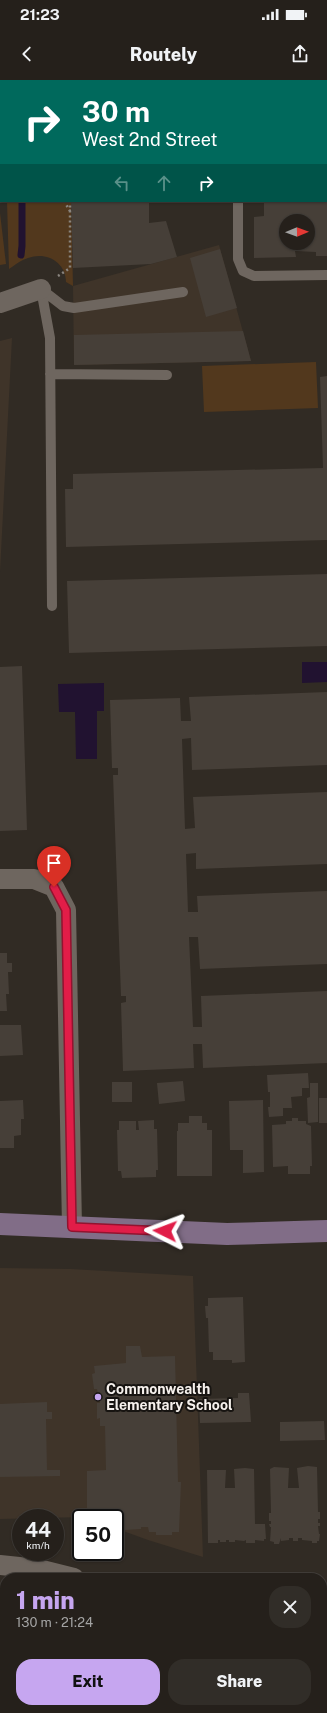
<!DOCTYPE html>
<html lang="en">
<head>
<meta charset="utf-8">
<style>
  body { margin:0; font-family:"Public Sans",sans-serif; background:#312d28; color:#f1f3f6; height:100vh; display:flex; flex-direction:column; font-size:15px; white-space:nowrap }
  * { box-sizing:border-box; margin:0 }
  p { font-size:13px; color:#a3a3a3 }
  .icon { flex:none; width:22px; height:22px; fill:none; stroke:currentColor; stroke-width:2; stroke-linecap:round; stroke-linejoin:round }
  .map { position:relative; flex:1; overflow:hidden }
  .sheet { position:absolute; left:0px; top:1493px; width:327px; height:140px; display:flex; flex-direction:column; background:#25201b; border-radius:16px 16px 0 0; box-shadow:0 1px 3px #0004,0 0 0 1px #423e3a }
  .sheet>* { flex:none }
  .top-card { position:absolute; left:0px; top:0px; width:327px; height:122px; box-shadow:0 1px 3px #0004,0 0 0 1px #423e3a; background:#00695c; color:#fff; overflow:hidden }
  .needle { width:26px; rotate:89deg }
  .controls { position:absolute; left:279px; top:134px; display:grid; gap:8px }
  .controls a { display:grid; place-items:center; width:36px; height:36px; border-radius:50%; background:#25201b; box-shadow:0 1px 3px #0004,0 0 0 1px #423e3a; font-size:20px }
  .speed { position:absolute; left:12px; top:1429px; display:flex; gap:8px; font-size:20px; font-weight:700; text-align:center }
  .speed>* { display:grid; place-content:center; width:52px; height:52px; border-radius:50%; background:#25201b; box-shadow:0 1px 3px #0004,0 0 0 1px #423e3a; line-height:1 }
  .speed small { font-size:10px; font-weight:400 }
  .speed .limit { border:2px solid #111; border-radius:6px; background:#fff; color:#111 }
  .pin { position:absolute; display:grid; place-items:center; width:34px; height:34px; color:#fff; margin:-41px -17px; border-radius:50% 50% 50% 0; rotate:-45deg; box-shadow:0 0 4px #0007 }
  .pin .icon { rotate:45deg }
  .me { position:absolute; width:44px; margin:-22px; rotate:273deg; stroke-linejoin:round; filter:drop-shadow(0 0 3px #0008) }
  .turn { display:flex; align-items:center; gap:14px; height:84px; padding:0 16px; font-size:18px }
  .turn .icon { width:52px; height:52px; stroke-width:2.5 }
  .turn b { display:block; font-size:28px; line-height:34px }
  .lanes { display:flex; align-items:center; height:38px; padding:0 16px; background:#0003; justify-content:center; gap:20px; direction:ltr }
  .lanes .off { opacity:.35 }
  .round { display:grid; place-items:center; flex:none; width:42px; height:42px; border-radius:16px; background:#312d28 }
  .headline { display:flex; align-items:center; justify-content:space-between; height:68px; padding:0 16px }
  h1 { font-size:24px; font-weight:800; line-height:30px; color:#c6a6f0 }
  .action { display:flex; gap:8px; margin-top:auto; padding:8px 16px }
  .action a { flex:1; height:46px; border-radius:16px; background:#c6a6f0; color:#111; font-size:16px; font-weight:800; line-height:46px; text-align:center }
  .action a+a { background:#312d28; color:#f1f3f6 }
  .status { display:flex; justify-content:space-between; align-items:center; height:28px; padding:0 20px; background:#25201b; direction:ltr }
  .status svg { height:11px; fill:currentColor }
  header { display:flex; justify-content:space-between; align-items:center; height:52px; padding:0 16px; background:#25201b; font-size:18px; font-weight:800 }
  .map>svg:first-child { display:block }
  .built { fill:#3f3429 }
  .green { fill:#52381d }
  .water { fill:#211230 }
  .lines { fill:none; stroke-linecap:round; stroke-linejoin:round }
  .stream { stroke:#211230; stroke-width:7 }
  .building { fill:#463f38; fill-rule:evenodd }
  .path { stroke:#89847e; stroke-width:2.5; stroke-dasharray:2 3; stroke-linecap:butt }
  .lane { stroke:#6e665f; stroke-width:10 }
  .street { stroke:#6e665f; stroke-width:20 }
  .secondary { stroke:#816d87; stroke-width:22 }
  .route-casing { stroke:#92132f; stroke-width:10 }
  .route { stroke:#e11d48; stroke-width:7 }
  .poi-dot { fill:#c6a6f0; stroke:#171411; stroke-width:1.5 }
  .labels { text-anchor:middle; stroke-width:4; stroke-linejoin:round; paint-order:stroke }
  .poi-label { font-size:14px; font-weight:bold; fill:#f6f1ed; stroke:#171411; text-anchor:start }
</style>
</head>
<body>
<div class="status"><b>21:23</b><svg viewBox="0 0 49 12"><path d="M0 12V9h3v3zM5 12V6h3v6zM10 12V3h3v9zM15 12V0h3v12zM26 1h20v11H26zM47 4h2v5h-2z"/></svg></div>
<header><svg class="icon" aria-label="back" viewBox="0 0 24 24"><path d="M15 5l-7 7 7 7"/></svg>Routely<svg class="icon" aria-label="share" viewBox="0 0 24 24"><path d="M12 15V3M7 8l5-5 5 5M5 13v7h14v-7"/></svg></header>
<div class="map">
<svg width="327" height="1633" viewBox="0 0 327 1633">
  <rect width="100%" height="100%" fill="#312b24"/>
  <path class="built" d="M219,165l32,116 -177,4 -1,-79z
    M12,258l-12,234v-231z
    M0,1188l71,1 122,7 10,281 -55,-17 -33,-12v-10l-31,-1 -84,2z"/>
  <path class="green" d="M7,121h64l2,85 -7,-4c0,-20 -20,-31 -38,-24 -7,2 -13,7 -19,11z
    M0,133l6,51 -6,1z
    M316,282l2,46 -114,4 -2,-46z"/>
  <path class="water" d="M302,582h25v20l-25,1z
    M104,603v28h-7v48h-21l-1,-47h-16l-1,-28z"/>
  <g class="lines">
    <path class="stream" d="M43,1l1,-1
      M21,175l1,-9v-45"/>
  </g>
  <path class="building" d="M71,121h78v22l17,-2 11,36 -26,7 -78,4z
    M264,121h63v55h-11v-4l-21,-1 1,6 -42,1v-41l10,-1zM286,141h22v22h-22z
    M220,169l17,59 -31,9 -16,-59z
    M243,251l8,30 -177,4v-30z
    M327,296v164l-261,7 -1,-58h8v-15l250,-6 -3,-91z
    M327,494v72l-258,7 -2,-72z
    M22,586l5,164 -27,1v-164z
    M327,612v73l-135,5 -1,-32 -9,1 3,90 10,-1 -2,-31 134,-5v72l-131,5v-16l-10,1 2,58h10l-1,-16 130,-5v73l-127,5 -2,-32h-9l4,90h9l-1,-31 126,-5v72l-124,5 -1,-24h-9l1,24 -71,3 -2,-68 5,-1v-6h-5l-8,-221h5v-7h-6l-2,-68 70,-2 1,23h10l-2,-24z
    M0,873h7v10h5v9h-4l1,22h-3l1,17h-7z
    M0,945h21l2,30 -23,1z
    M308,993l1,15h-7v8l-11,1 1,11h-9v8l-14,1 -1,-10h2v-15h-2l-1,-17z
    M183,1001l2,20 -26,3 -2,-21z
    M112,1002h20v20h-20z
    M310,1003h8v39l-10,1 -1,-25 3,-1z
    M319,1018h8v25h-8z
    M23,1020l1,19h-3v16l-7,1v12h-14v-47z
    M263,1020l1,72 -21,1v-23h-13l-1,-49z
    M189,1036h13v7h5v7h5v46h-35v-45h1v-8h11z
    M292,1038h6v3h8v3l5,2 1,40h-2v8h-22v-8l-15,1 -1,-42 14,-1v-3h6z
    M154,1040v9h3l1,41h-2v7l-34,1 -1,-7h-3l-1,-41h2v-9h17v9h3l-1,-9z
    M243,1217l2,65 -13,1v-3h-19v-8h-4l-1,-34h-2l-1,-12h3v-8z
    M126,1266h14l2,11 33,-1 3,126h3l-2,50h-7v3h-16v-3h-7l-1,-5h-7v2l-16,1v-3h-7v-12l-8,1v2l-23,-2v-45l19,-1 -1,-44h-5v-8l-3,1v-16h3l-1,-8h-1l-1,-6h-3l-2,-15 3,-1 -1,-7 32,-3z
    M238,1313h11l2,29 -51,1 -1,-24 39,-1z
    M47,1322v10h5v7h-6l1,51h13v6l-60,1v-73z
    M324,1341l1,19 -45,1v-19z
    M308,1386l9,1 1,45h2v7h-2v4h2v3h-2l1,8h1l-1,7h-2v2h-5v-2l-10,-1v-2h-4v3h-5v-3h-4v2l-8,1v-3l-2,6h-5v-2l-4,-1 1,-14h-1l-1,-3h2v-3h-2v-8h2l-1,-44 4,-2 15,1 -1,20h11l-2,-20z
    M245,1388l9,1 1,55h10l1,15h-2v2l-9,-1v3h-9v-3l-2,1 -9,-1v2h-6v-2h-3v2h-6v-2h-2v3h-10l-1,-73h19l-1,18h10l-1,-19z
    M5,1534v72h-5v-71z
    M322,1597l1,2h4v34h-32v-5h27z
    M5,1611v17h29v1h6v4h-40v-21z
    M130,1628h46v3h-2v2h-44z
    M187,1628h39v5h-39z
    M237,1628h40v5h-40z"/>
  <g class="lines">
    <path class="path" d="M65,0v1
      M64,121l6,10
      M58,196l12,-8v-67"/>
    <path class="lane" d="M237,0v1
      M238,121v58l5,12 11,5 73,-1
      M41,209l9,49 2,268
      M41,209l22,17 11,2 109,-16
      M50,294l117,1"/>
    <path class="street" d="M0,223l41,-14
      M0,799h34l20,8 12,23 6,317
      M0,1485l38,4 36,9
      M322,1530h5
      M84,1628v5"/>
    <path class="secondary" d="M0,1144l227,10 100,-3"/>
  </g>
  <g class="lines">
    <g class="route-casing">
      <path id="route" d="M54,807l12,23 6,317 93,4"/>
    </g>
    <use href="#route" class="route"/>
  </g>
  <circle class="poi-dot" cx="98" cy="1317" r="4"/>
  <g class="labels">
    <g class="poi-label">
      <text x="106" y="1314">Commonwealth<tspan x="106" dy="16">Elementary School</tspan></text>
    </g>
  </g>
</svg>
<div class="controls">
<a><svg class="needle" viewBox="-14 -14 28 28"><path d="M0-13l5 13h-10z" fill="#e53935"/><path d="M0 13l5-13h-10z" fill="#a3a3a3"/></svg></a>
</div>
<div class="speed"><div>44<small>km/h</small></div><div class="limit">50</div></div>
<div class="pin" style="left:54px;top:807px;background:#d93025"><svg class="icon" aria-label="arrive" viewBox="0 0 24 24"><path d="M6 21V4h12l-3 4 3 4H6"/></svg></div>
<svg class="me" style="left:165px;top:1151px" viewBox="-20 -20 40 40"><path d="M0-17L14 15 0 8-14 15z" fill="#e11d48" stroke="#fff" stroke-width="4"/></svg>
<div class="top-card">
<div class="turn"><svg class="icon" aria-label="right" viewBox="0 0 24 24"><path d="M7 20v-9h11M14 6l5 5-5 5"/></svg><div><b>30 m</b>West 2nd Street</div></div>
<div class="lanes"><svg class="icon off" aria-label="left" viewBox="0 0 24 24"><path d="M17 20v-9H6M10 6l-5 5 5 5"/></svg><svg class="icon off" aria-label="ahead" viewBox="0 0 24 24"><path d="M12 20V5M6 11l6-6 6 6"/></svg><svg class="icon" aria-label="right" viewBox="0 0 24 24"><path d="M7 20v-9h11M14 6l5 5-5 5"/></svg></div>
</div>
<section class="sheet">
<div class="headline"><div><h1>1 min</h1><p>130 m · 21:24</p></div><a class="round"><svg class="icon" aria-label="close" viewBox="0 0 24 24"><path d="M6 6l12 12M18 6L6 18"/></svg></a></div>
<div class="action"><a>Exit</a><a>Share</a></div>
</section>
</div>
</body>
</html>
